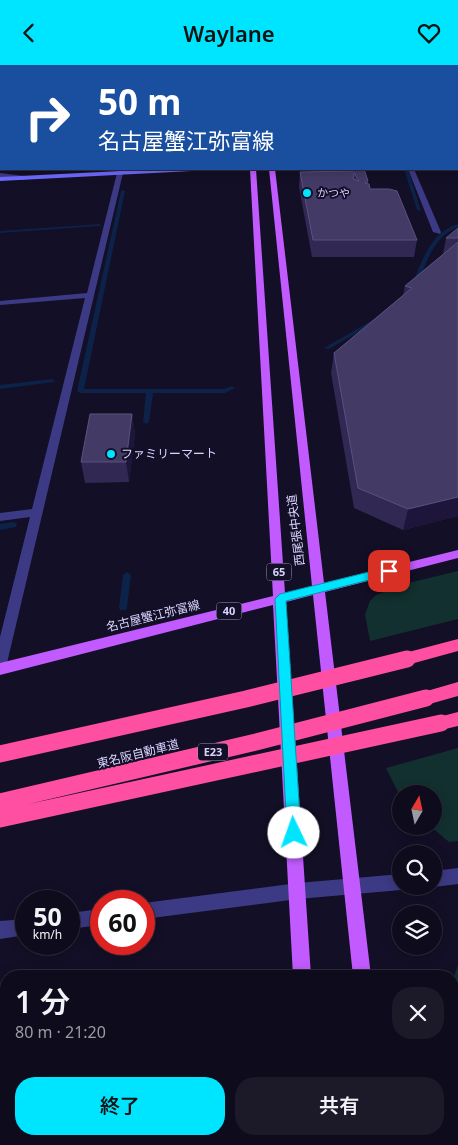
<!DOCTYPE html>
<html lang="ja">
<head>
<meta charset="utf-8">
<style>
  body { margin:0; font-family:"Noto Sans","Noto Sans JP",sans-serif; background:#1c1929; color:#f1f3f6; height:100vh; display:flex; flex-direction:column; font-size:19px; white-space:nowrap }
  * { box-sizing:border-box; margin:0 }
  p { font-size:16px; color:#9b9ba3 }
  .icon { flex:none; width:28px; height:28px; fill:none; stroke:currentColor; stroke-width:2; stroke-linecap:round; stroke-linejoin:round }
  .map { position:relative; flex:1; overflow:hidden }
  .drawer { position:absolute; left:0px; top:905px; width:459px; height:175px; display:flex; flex-direction:column; background:#0e0b1c; border-radius:20px 20px 0 0; box-shadow:0 2px 12px #0003,0 0 0 1px #2e2b3b }
  .drawer>* { flex:none }
  .top-card { position:absolute; left:0px; top:0px; width:459px; height:105px; box-shadow:0 2px 12px #0003,0 0 0 1px #2e2b3b; background:#1a4fa0; color:#fff; overflow:hidden }
  .needle { width:32px; rotate:9deg }
  .tools { position:absolute; left:392px; top:720px; display:grid; gap:10px }
  .tools a { display:grid; place-items:center; width:50px; height:50px; border-radius:50%; background:#0e0b1c; box-shadow:0 2px 12px #0003,0 0 0 1px #2e2b3b; font-size:25px }
  .speed { position:absolute; left:15px; top:825px; display:flex; gap:10px; font-size:25px; font-weight:700; text-align:center }
  .speed>* { display:grid; place-content:center; width:65px; height:65px; border-radius:50%; background:#0e0b1c; box-shadow:0 2px 12px #0003,0 0 0 1px #2e2b3b; line-height:1 }
  .speed small { font-size:12px; font-weight:400 }
  .speed .limit { border:8px solid #d22; background:#fff; color:#111 }
  .pin { position:absolute; display:grid; place-items:center; width:42px; height:42px; color:#fff; margin:-21px; border-radius:10px; box-shadow:0 2px 8px #0006 }
  .me { position:absolute; width:55px; margin:-28px; rotate:357deg; stroke-linejoin:round; filter:drop-shadow(0 0 4px #0008) }
  .turn { display:flex; align-items:center; gap:18px; height:105px; padding:0 15px; font-size:22px }
  .turn .icon { width:65px; height:65px; stroke-width:2.5 }
  .turn b { display:block; font-size:35px; line-height:42px }
  .round { display:grid; place-items:center; flex:none; width:52px; height:52px; border-radius:20px; background:#1c1929 }
  .summary { display:flex; align-items:center; justify-content:space-between; height:85px; padding:0 15px }
  h1 { font-size:30px; font-weight:600; line-height:38px }
  .cta { display:flex; gap:10px; margin-top:auto; padding:10px 15px }
  .cta a { flex:1; height:58px; border-radius:20px; background:#00e5ff; color:#111; font-size:20px; font-weight:600; line-height:58px; text-align:center }
  .cta a+a { background:#1c1929; color:#f1f3f6 }
  header { display:flex; justify-content:space-between; align-items:center; height:65px; padding:0 15px; background:#00e5ff; color:#111; font-size:22px; font-weight:600 }
  .map>svg:first-child { display:block }
  .green { fill:#12302f }
  .lines { fill:none; stroke-linecap:round; stroke-linejoin:round }
  .stream { fill:#0c2248; fill-rule:evenodd }
  .lane { fill:#3d3a85; fill-rule:evenodd }
  .street { fill:#3d3a85; fill-rule:evenodd }
  .secondary { fill:#6f6bff; fill-rule:evenodd }
  .primary { fill:#c25bff; fill-rule:evenodd }
  .highway { fill:#ff4fa3; fill-rule:evenodd }
  .highway-bridge { stroke:#ff4fa3; stroke-width:17 }
  .wall { fill:#312854 }
  .shaded-wall { fill:#1d163a }
  .building { fill:#433a66; stroke:#5a527e; fill-rule:evenodd }
  .route { fill:#00e5ff; stroke:#0095a6 }
  .poi-dot { fill:#00e5ff; stroke:#130f26; stroke-width:2 }
  .labels { text-anchor:middle; stroke-width:4; stroke-linejoin:round; paint-order:stroke }
  .far-poi-label { font-size:11px; fill:#d9d4ff; stroke:#130f26; text-anchor:start }
  .shield { fill:#130f26; stroke:#9e99be; stroke-width:1 }
  .shield-label { font-size:11px; font-weight:bold; fill:#d9d4ff }
  .poi-label { font-size:12px; fill:#d9d4ff; stroke:#130f26; text-anchor:start }
  .street-label { font-size:12px; fill:#d9d4ff; stroke:#130f26 }
</style>
</head>
<body>
<header><svg class="icon" aria-label="back" viewBox="0 0 24 24"><path d="M15 5l-7 7 7 7"/></svg>Waylane<svg class="icon" aria-label="heart" viewBox="0 0 24 24"><path d="M12 20l-8-8c-3-5 5-10 8-4 3-6 11-1 8 4z"/></svg></header>
<div class="map">
<svg width="458" height="1080" viewBox="0 0 458 1080">
  <rect width="100%" height="100%" fill="#130f26"/>
  <path class="green" d="M458,506v48l-88,22 -5,-27 5,-13 6,-6 28,-11z
    M458,683v93l-9,1 -19,-16h4v-32h-33v4l-15,-30z
    M458,900v86c-5,-28 -11,-59 0,-86z"/>
  <g class="lines">
    <path class="stream" d="M0,69h1v3h-1z
      M404,104h4l13,42 -4,-1z
      M123,125l2,1 -41,198h140l8,-3 3,2 -10,5h-72l-4,29 -3,2 -3,-2 3,-29h-66l-3,-2 44,-200z
      M100,159v2h-2l-98,7v-2z
      M458,159v3c-24,9 -32,35 -40,58l-5,1 -1,-1c10,-25 19,-53 46,-61z
      M371,256l5,1 -47,27 -5,-1z
      M52,314l3,2 -1,1 -54,7v-4z
      M13,457l3,1 1,2 -1,2 -16,3v-6z
      M127,507l4,3 -4,33 -1,2h-6l-1,-2 4,-33z"/>
    <path class="lane" d="M0,66h1v4h-1z
      M408,104h6l27,63 -1,2 -7,-2z"/>
    <path class="street" d="M412,0h30v1h-29z
      M120,106l3,2 -116,490 -2,4 -5,1v-31l30,-120 -30,4v-8l32,-4 53,-211 -85,7v-4l87,-8 30,-120z
      M0,108l24,3 3,2 -3,2 -24,-3z
      M458,803v16l-24,3 -2,-1h2v-15z
      M401,809v12h6l-6,4 -103,9 -154,20v-16l154,-20z
      M101,844v16l-32,4v-16z
      M26,854v16l-26,4v-18z"/>
    <path class="secondary" d="M161,104h34l-3,2 -192,10v-4z"/>
    <path class="primary" d="M248,0h4v1h-4z
      M265,0h4v1h-4z
      M250,104h6l29,424 27,-7 -43,-417h6l49,414 134,-33v8l-133,34 46,384h-18l-40,-381 -27,7 25,374h-18l-20,-371 -273,70v-12l273,-67z
      M301,1074h20v6h-20z
      M370,1074h20l1,6h-20z"/>
    <path class="highway" d="M458,574v12l-51,14 -6,-1 -2,-5 2,-5z
      M458,617v14l-32,9 -6,-2 -2,-5 2,-5z
      M458,647v14l-17,4 -6,-2 -3,-5 3,-5z"/>
    <path class="highway-bridge" d="M0,689l246,-55 161,-40
      M0,737l256,-60 170,-44
      M0,754l441,-96"/>
  </g>
  <path class="wall" d="M0,17h1v47h-1z
    M339,104h25l4,12v2l2,6 47,51 -3,17h-102l-13,-70 1,-15 41,-1z
    M458,163v288l-55,14 -49,-22 -23,-135 3,-20 69,-58 2,-9 38,-32 3,-16z
    M132,349l3,20 -6,48 -44,1 -4,-21z"/>
  <path class="shaded-wall" d="M132,349l3,20 -6,48 -3,-20z
    M458,432v19l-55,14 5,-21z"/>
  <path class="building" d="M141,0h69v1h-70z
    M0,17h1v38h-1z
    M351,104h13l4,12 -3,2 4,1 1,5h19l8,2 20,49h-104l-13,-68 53,-1zM354,108l5,8 -6,-2z
    M458,163v10h-12z
    M458,177v255l-50,12 -50,-21 -24,-135 78,-65 -7,-2z
    M90,349h42l-6,48h-45z
    M1,941l5,1v132h207l-1,6h-212v-135z"/>
  <path class="route" d="M389,502l6,4 -2,3 -107,27 15,232 -2,5 -5,2 -5,-2 -2,-5 -12,-234 5,-5z"/>
  <g class="poi-dot">
    <circle cx="307" cy="128" r="5"/>
    <circle cx="111" cy="389" r="5"/>
  </g>
  <g class="labels">
    <g class="far-poi-label">
      <text x="317" y="132">かつや</text>
    </g>
    <g class="shield">
      <rect x="266.5" y="498.5" width="25" height="17" rx="4"/>
      <rect x="216.5" y="537.5" width="25" height="17" rx="4"/>
      <rect x="198" y="678.5" width="30" height="17" rx="4"/>
    </g>
    <g class="shield-label">
      <text x="279" y="511">65</text>
      <text x="229" y="550">40</text>
      <text x="213" y="691">E23</text>
    </g>
    <g class="poi-label">
      <text x="121" y="393">ファミリーマート</text>
    </g>
    <g class="street-label">
      <text transform="translate(296 465) rotate(-97)" y="4">西尾張中央道</text>
      <text transform="translate(153 551) rotate(-14)" y="4">名古屋蟹江弥富線</text>
      <text transform="translate(138 689) rotate(-14)" y="4">東名阪自動車道</text>
    </g>
  </g>
</svg>
<div class="tools">
<a><svg class="needle" viewBox="-14 -14 28 28"><path d="M0-13l5 13h-10z" fill="#e53935"/><path d="M0 13l5-13h-10z" fill="#9b9ba3"/></svg></a>
<a><svg class="icon" aria-label="search" viewBox="0 0 24 24"><circle cx="10" cy="10" r="6"/><path d="M15 15l6 6"/></svg></a>
<a><svg class="icon" aria-label="layers" viewBox="0 0 24 24"><path d="M12 4l9 5-9 5-9-5zM3 14l9 5 9-5"/></svg></a>
</div>
<div class="speed"><div>50<small>km/h</small></div><div class="limit">60</div></div>
<div class="pin" style="left:389px;top:506px;background:#d93025"><svg class="icon" aria-label="arrive" viewBox="0 0 24 24"><path d="M6 21V4h12l-3 4 3 4H6"/></svg></div>
<svg class="me" style="left:294px;top:768px" viewBox="-20 -20 40 40"><circle r="19" fill="#fff"/><path d="M0-13L10 11 0 6-10 11z" fill="#00e5ff"/></svg>
<div class="top-card">
<div class="turn"><svg class="icon" aria-label="right" viewBox="0 0 24 24"><path d="M7 20v-9h11M14 6l5 5-5 5"/></svg><div><b>50 m</b>名古屋蟹江弥富線</div></div>
</div>
<section class="drawer">
<div class="summary"><div><h1>1 分</h1><p>80 m · 21:20</p></div><a class="round"><svg class="icon" aria-label="close" viewBox="0 0 24 24"><path d="M6 6l12 12M18 6L6 18"/></svg></a></div>
<div class="cta"><a>終了</a><a>共有</a></div>
</section>
</div>
</body>
</html>
